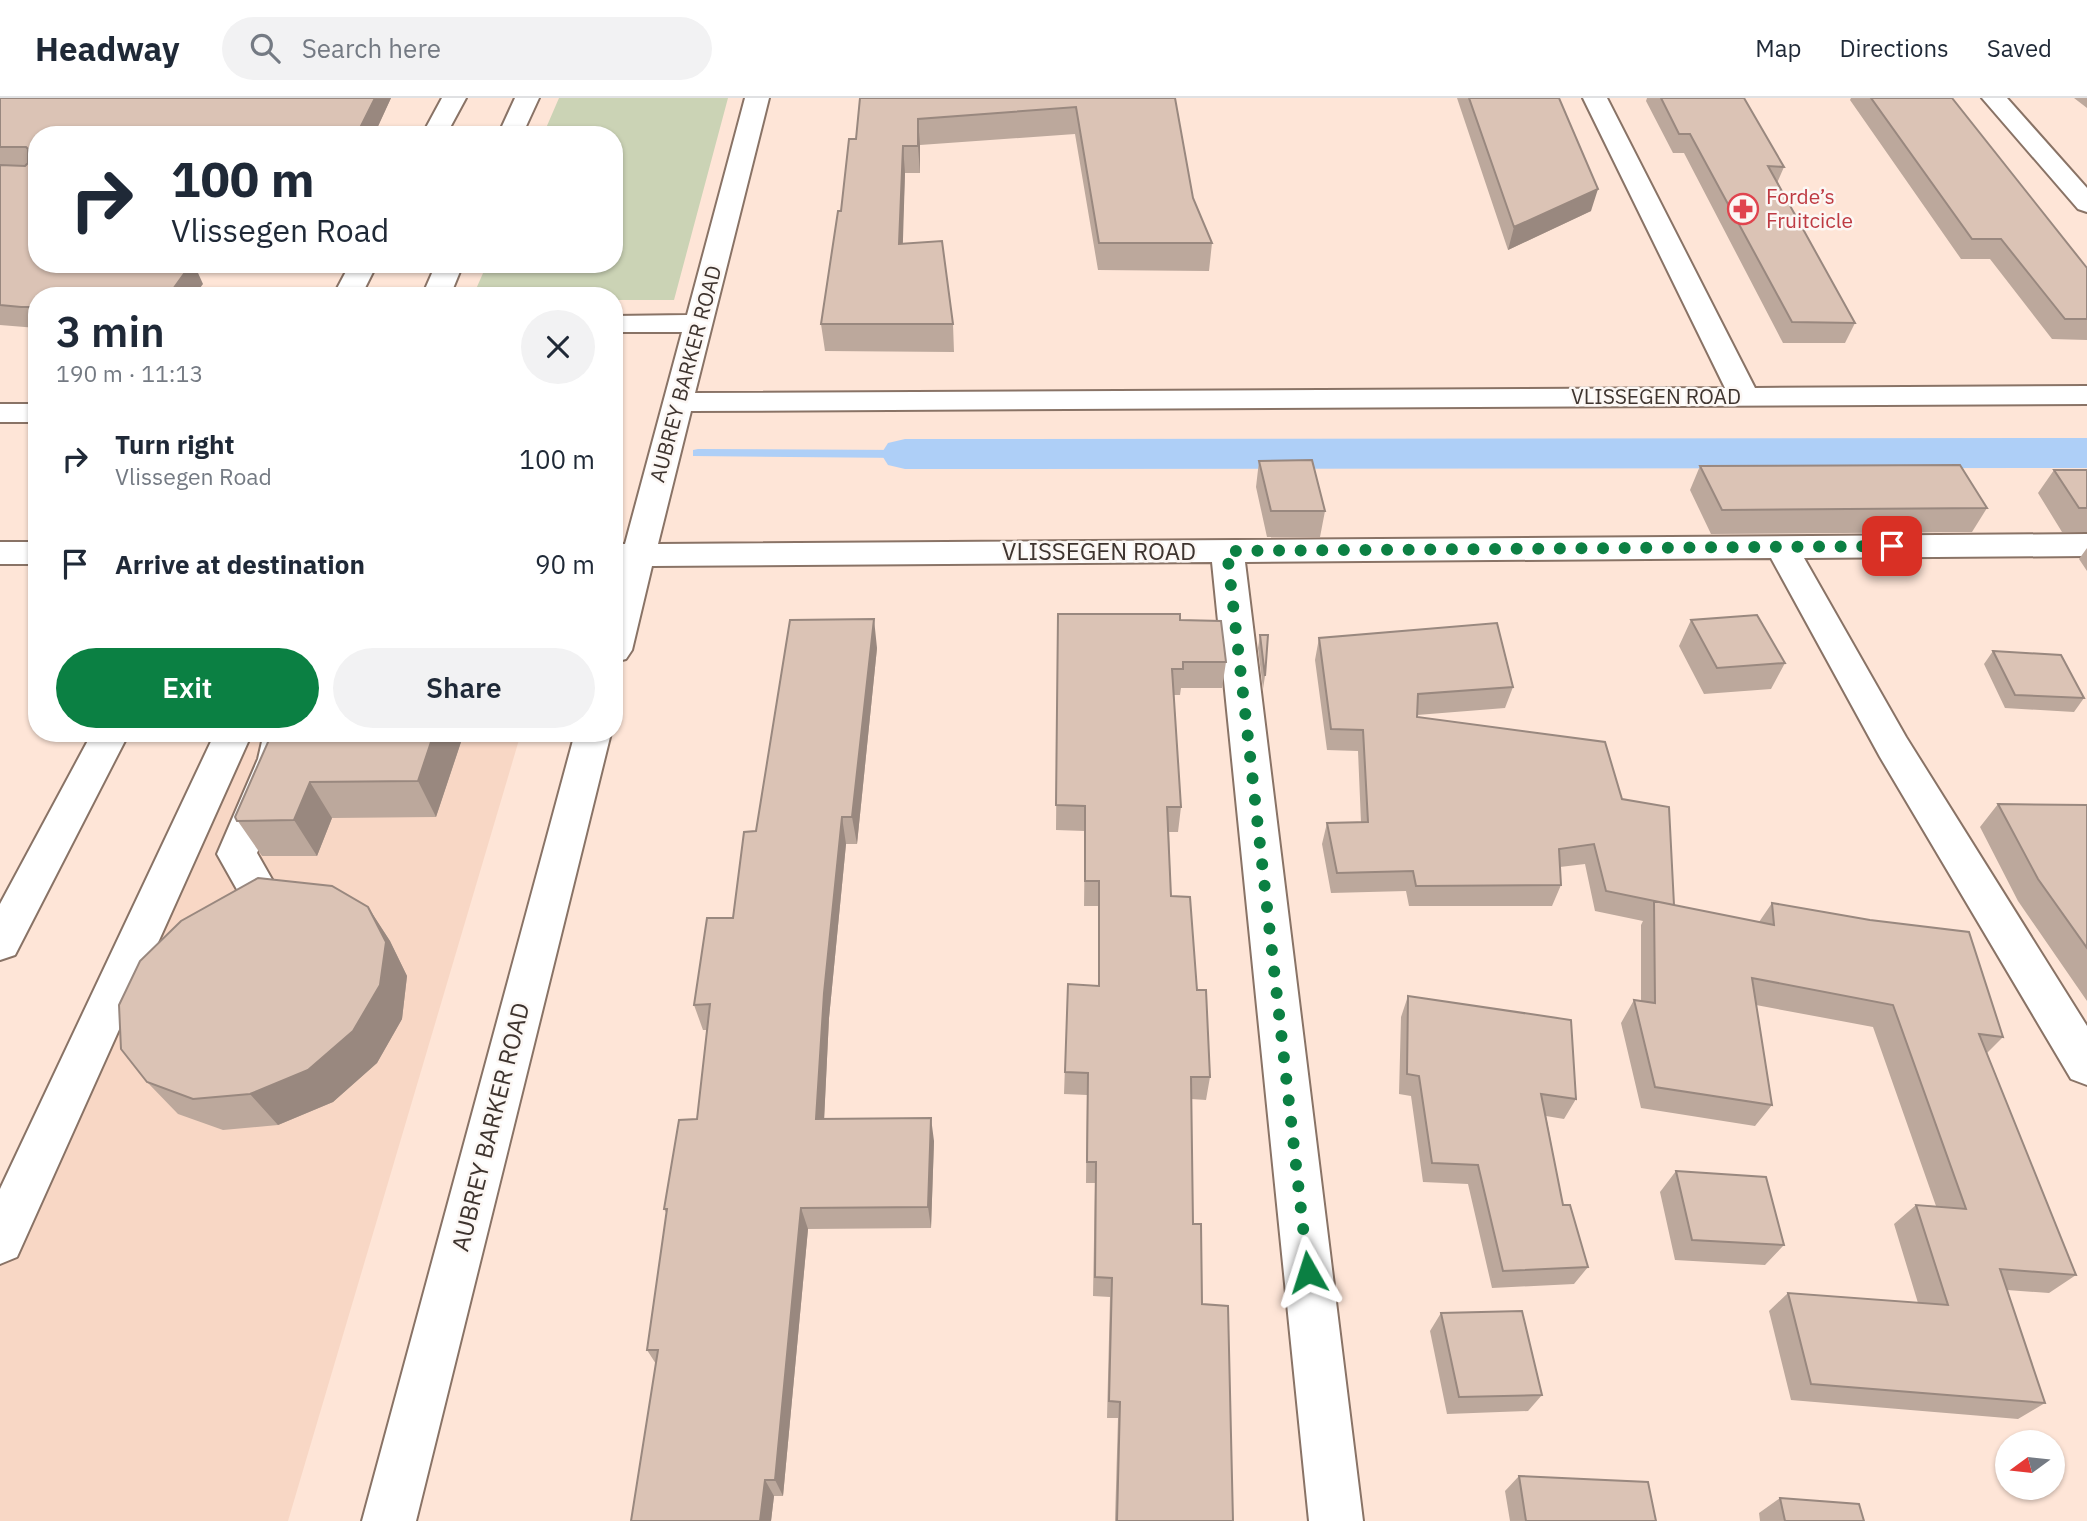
<!DOCTYPE html>
<html lang="en">
<head>
<meta charset="utf-8">
<style>
  body { margin:0; font-family:"IBM Plex Sans",sans-serif; background:#f2f2f3; color:#1f2937; height:100vh; display:flex; flex-direction:column; font-size:26px; white-space:nowrap }
  * { box-sizing:border-box; margin:0 }
  p { font-size:23px; color:#747a83 }
  .icon { flex:none; width:38px; height:38px; fill:none; stroke:currentColor; stroke-width:2; stroke-linecap:round; stroke-linejoin:round }
  .map { position:relative; flex:1; overflow:hidden }
  .details { position:absolute; left:28px; top:189px; width:595px; height:455px; display:flex; flex-direction:column; background:#fff; border-radius:28px; box-shadow:0 2px 5px #0004 }
  .details>* { flex:none }
  .guide { position:absolute; left:28px; top:28px; width:595px; height:147px; border-radius:28px; box-shadow:0 2px 5px #0004; background:#fff; color:#1f2937; overflow:hidden }
  .needle { width:46px; rotate:255deg }
  .tools { position:absolute; left:1995px; top:1332px; display:grid; gap:14px }
  .tools a { display:grid; place-items:center; width:70px; height:70px; border-radius:50%; background:#fff; box-shadow:0 2px 5px #0004; font-size:35px }
  .pin { position:absolute; display:grid; place-items:center; width:60px; height:60px; color:#fff; margin:-30px; border-radius:14px; box-shadow:0 4px 10px #0006 }
  .me { position:absolute; width:77px; margin:-38px; rotate:354deg; stroke-linejoin:round; filter:drop-shadow(0 0 5px #0008) }
  .turn { display:flex; align-items:center; gap:24px; height:147px; padding:0 28px; font-size:32px }
  .turn .icon { width:91px; height:91px; stroke-width:2.5 }
  .turn b { display:block; font-size:49px; line-height:60px }
  .round { display:grid; place-items:center; flex:none; width:74px; height:74px; border-radius:37px; background:#f2f2f3 }
  .headline { display:flex; align-items:center; justify-content:space-between; height:119px; padding:0 28px }
  h1 { font-size:42px; font-weight:600; line-height:52px }
  .action { display:flex; gap:14px; margin-top:auto; padding:14px 28px }
  .action a { flex:1; height:80px; border-radius:42px; background:#0b8043; color:#fff; font-size:28px; font-weight:600; line-height:80px; text-align:center }
  .action a+a { background:#f2f2f3; color:#1f2937 }
  ul { padding:0; list-style:none }
  li { display:flex; align-items:center; gap:21px; height:105px; padding:0 28px }
  li div { flex:1 }
  li b { display:block; font-size:26px }
  li em { font-style:normal }
  header { display:flex; align-items:center; gap:42px; box-sizing:border-box; height:98px; padding:0 35px; background:#fff; border-bottom:2px solid #e0e1e3 }
  header strong { font-size:33px }
  nav { display:flex; gap:38px; margin-inline-start:auto; font-size:24px }
  .search { width:490px; height:63px; background:#f2f2f3; display:flex; align-items:center; gap:18px; box-sizing:border-box; padding:0 24px; border-radius:38px; color:#747a83; font-size:26px }
  .map>svg:first-child { display:block }
  .built { fill:#f8d7c5 }
  .green { fill:#cbd3b5 }
  .lines { fill:none; stroke-linecap:round; stroke-linejoin:round }
  .stream { fill:#aecff7; fill-rule:evenodd }
  .canal { fill:#aecff7; fill-rule:evenodd }
  .minor-casing { stroke:#897366; stroke-width:4 }
  .major-casing { stroke:#897366; stroke-width:4 }
  .minor { fill:#fff; fill-rule:evenodd }
  .major { fill:#fff; fill-rule:evenodd }
  .wall { fill:#bca89c }
  .shaded-wall { fill:#99887f }
  .building { fill:#dbc3b5; stroke:#99887f; stroke-width:2 }
  .route { stroke:#0b8043; stroke-width:12; stroke-dasharray:0 21.6 }
  .labels { text-anchor:middle; stroke-width:5; stroke-linejoin:round; paint-order:stroke }
  .far-health-label { font-size:21px; fill:#be3a42; stroke:#fcf7f4; text-anchor:start }
  .far-street-label { font-size:21px; fill:#3e342f; stroke:#fcf7f4 }
  .street-label { font-size:24px; fill:#3e342f; stroke:#fcf7f4 }
</style>
</head>
<body>
<header>
<strong>Headway</strong>
<div class="search"><svg class="icon" aria-label="search" viewBox="0 0 24 24"><circle cx="10" cy="10" r="6"/><path d="M15 15l6 6"/></svg>Search here</div>
<nav><a>Map</a><a>Directions</a><a>Saved</a></nav>
</header>
<div class="map">
<svg width="2087" height="1423" viewBox="0 0 2087 1423">
  <rect width="100%" height="100%" fill="#fee5d7"/>
  <path class="built" d="M237,635h284l-233,788h-288v-265z"/>
  <path class="green" d="M559,0h169l-54,202h-60v-4h-141l14,-32h127v-129h-71z"/>
  <g class="lines">
    <path class="stream" d="M698,351l207,1 7,4 -7,4 -212,-2v-6z"/>
    <path class="canal" d="M2087,340v30l-1182,1 -17,-4 -7,-11 7,-11 17,-4z"/>
    <g class="minor-casing">
      <path id="minor" d="M745,0h24l-74,295 1030,-5 -142,-290h24l148,290 332,-2v18l-1396,7 -33,133 1429,-10v22l-283,2 102,179 181,289v59l-16,-6 -191,-322 -109,-199 -526,4 118,959h-54l-97,-959 -560,4 -20,84 -6,9 -12,3v-78l5,-18h-5v-22h11l57,-212h-68v-16l73,-1z
        M1982,0h25l80,90v24l-9,-3z
        M264,635h36l-4,26 -39,94 21,37 -6,12 -14,4 -14,-4 -27,-48 41,-95z
        M575,635h36l-195,788h-54z"/>
    </g>
    <g class="major-casing">
      <path id="major" d="M442,0h24l-20,37h-24z
        M515,0h24l-17,37h-24z
        M350,166h27l-16,32h-28z
        M436,166h27l-13,32h-28z
        M0,306h37v18h-37z
        M0,444h37v22h-37z
        M92,635h37l-114,222 -15,5v-56z
        M215,635h37l-235,524 -17,7v-75z"/>
    </g>
    <use href="#minor" class="minor"/>
    <use href="#major" class="major"/>
  </g>
  <path class="wall" d="M0,0h391l-17,37h-337v129l166,20 -166,12v32l-37,-3z
    M860,0h315l18,100 19,45 -3,28 -111,-1 -23,-136 -155,11v28h-15l-3,71 51,80 1,28 -129,-1 -4,-27 20,-113 15,-72z
    M1457,0h102l32,113 -83,39z
    M1647,0h97l40,69 -7,16 78,140 -10,20h-62l-99,-190h-11l-27,-52z
    M1851,0h101l135,170v72l-35,-1 -62,-80h-29l-111,-159z
    M2074,0h13v10z
    M1259,363l66,50 -5,26h-53l-11,-50z
    M1700,368l287,42 -15,24 -261,2 -21,-44z
    M2054,372h33v62h-25l-24,-39z
    M2087,450v23l-8,-12z
    M1058,516l122,6 46,42 -4,26h-41l-1,7h-6l7,112 -3,25h-9l2,64 26,94 13,87 -4,23 -15,-1 2,125 9,80 31,217h-118l3,-103h-11l3,-121 -17,-1 2,-113h-9l1,-88 -23,-1 4,-110 30,2v-80h-14l1,-75 -29,-1z
    M1691,522l94,43 -14,26 -67,5 -25,-48z
    M1260,537l5,41 -2,13 -5,-41z
    M1319,540l194,49 -8,21 -88,7v2l205,82 52,106 85,17 13,-19 231,134 -16,16 89,222 -27,18 -42,-3 38,113 -27,16 -227,-19 -22,-89 19,-18 130,10 -24,-79 22,-19 20,1 -63,-179 -117,-22 16,100 -17,21 -114,-18 -20,-85 13,-23 7,1v-76l2,-4 -48,-10 -10,-47 -25,3 1,18 -9,21h-143l-3,-15 -75,2 -9,-49 5,-21 34,-1 -3,-71 -31,-1 -12,-90z
    M877,550l-20,196h-11l-17,174 -5,101 110,22 -3,87 -123,1 -25,267h-9l-3,25h-140l25,-157 -9,-14 20,-136 -3,-5 33,-90 10,-89h-4l-9,-25 39,-87 23,-87z
    M1993,553l91,47 -10,14 -69,-4 -21,-44z
    M272,635l191,3 -27,81 -104,1 -15,38h-55l-27,-39z
    M1998,706l89,1v196l-69,-100 -38,-74z
    M368,809l22,34 17,35 -5,43 -25,44 -44,39 -55,23 -55,5 -45,-16 -31,-32z
    M1408,898l168,103 -12,20 -18,-3 17,89 25,62 -14,17 -82,4 -24,-104 -45,-2 -12,-86 -12,-2 2,-77z
    M1676,1073l108,74 -19,20 -90,-5 -15,-68z
    M1441,1215l101,82 -14,16 -81,3 -17,-83z
    M1519,1378l137,45h-146l-5,-30z
    M1780,1400l84,23h-104l-1,-8z"/>
  <path class="shaded-wall" d="M375,0h16l-17,37h-12l-2,-7z
    M918,21l2,26v28l-2,-27z
    M156,29l3,8h-11z
    M903,48l2,27 -3,99 -3,-28z
    M1598,91l-7,22 -83,39 6,-23z
    M191,166h3l9,20 -9,12h-26z
    M874,521l3,29 -20,196 -5,-27z
    M434,635h27l2,3 -27,81 -18,-36z
    M310,684l22,36 -15,38 -23,-36z
    M842,719l4,27 -17,174 -6,124 -7,-23 8,-126z
    M368,809l22,34 17,35 -5,43 -25,44 -44,39 -55,23 -28,-31z
    M931,1020l3,23 -3,87 -3,-21z
    M801,1110l7,21 -25,267 -8,-16z
    M765,1382l9,16 -3,25h-11z"/>
  <path class="building" d="M0,0h375l-15,30 -43,1 -4,6h-62l6,-8h-101l-8,8h-111v129h154l-23,32h-131v11h-16l-21,-2v-140l25,1 3,-3v-14l-2,-2h-26z
    M860,0h315l18,100 19,45h-113l-23,-136 -158,12v27h-15l-4,98 43,-3 11,83h-132l17,-113h3l8,-72h7z
    M1469,0h90l39,91 -84,38z
    M1661,0h83l40,69 -16,-1 87,157 -63,-1 -102,-188h-11z
    M1871,0h81l135,170v51h-22l-64,-80h-29z
    M1312,362l13,51h-54l-12,-50z
    M1960,367l27,43 -265,2 -22,-44z
    M2054,372h33v38h-8z
    M1058,516h122v6l41,1 5,41h-43v7h-11l9,138h-14l4,89 19,1 7,93h9l4,87h-19l2,147h8l1,80 26,2 5,215h-116l3,-119 -11,-1 3,-123 -17,-1 1,-115h-9l1,-89 -23,-1 3,-88 31,2v-105h-14v-75l-29,-1z
    M1757,517l28,48 -68,5 -26,-48z
    M874,521l-22,198h-10l-18,176 -8,126 115,-1 -3,89 -127,1 -26,272h-10l-5,41h-129l27,-171h-11l20,-141h-3l15,-89 18,-1 13,-115 -16,1 13,-87h26l11,-86 12,-1 34,-211z
    M1497,525l16,64 -95,7 -1,23 188,25 17,57 47,8 5,98 -68,-14 -12,-47 -35,5 2,36 -145,1 -3,-15 -76,2 -10,-50 41,-1 -5,-92 -32,-1 -12,-91z
    M1260,537h8l-3,41z
    M1993,553l68,4 23,43 -69,-3z
    M272,635h162l-16,48 -108,1 -16,38 -57,1 -2,-4z
    M1998,706l89,1v143l-49,-69z
    M258,780l74,8 36,21 18,35 -6,43 -27,46 -45,39 -58,24 -57,5 -46,-17 -26,-33 -2,-44 21,-44 41,-40z
    M1654,803l120,24 -2,-22 98,17 99,12 34,105 -24,-3 97,241 -76,-6 45,134 -234,-19 -23,-91 160,12 -32,-100 50,4 -73,-204 -141,-27 20,127 -117,-18 -21,-87 21,3z
    M1408,898l163,24 5,79 -35,-5 22,111h7l18,62 -85,4 -25,-106 -46,-2 -13,-87 -12,-2z
    M1676,1073l90,6 18,68 -92,-5z
    M1522,1213l20,84 -83,2 -18,-84z
    M1519,1378l129,6 8,39h-130z
    M1780,1400l79,6 5,17h-79z"/>
  <g class="lines">
    <path class="route" d="M1308,1174l-81,-721 665,-5"/>
  </g>
  <defs>
    <g id="pharmacy-ring" transform="scale(1.575)"><circle r="9.5" fill="#fcf7f4" stroke="#e0444e" stroke-width="1.5"/><path d="M-2-6h4v4h4v4h-4v4h-4v-4h-4v-4h4Z" fill="#e0444e"/></g>
  </defs>
  <g fill-rule="evenodd">
    <use href="#pharmacy-ring" x="1743" y="111"/>
  </g>
  <g class="labels">
    <g class="far-health-label">
      <text x="1766" y="106">Forde’s<tspan x="1766" dy="24">Fruitcicle</tspan></text>
    </g>
    <g class="far-street-label">
      <text transform="translate(686 276) rotate(-75)" y="7">AUBREY BARKER ROAD</text>
      <text x="1656" y="306">VLISSEGEN ROAD</text>
    </g>
    <g class="street-label">
      <text x="1099" y="462">VLISSEGEN ROAD</text>
      <text transform="translate(491 1029) rotate(-76)" y="8">AUBREY BARKER ROAD</text>
    </g>
  </g>
</svg>
<div class="tools">
<a><svg class="needle" viewBox="-14 -14 28 28"><path d="M0-13l5 13h-10z" fill="#e53935"/><path d="M0 13l5-13h-10z" fill="#747a83"/></svg></a>
</div>
<div class="pin" style="left:1892px;top:448px;background:#d93025"><svg class="icon" aria-label="arrive" viewBox="0 0 24 24"><path d="M6 21V4h12l-3 4 3 4H6"/></svg></div>
<svg class="me" style="left:1308px;top:1174px" viewBox="-20 -20 40 40"><path d="M0-17L14 15 0 8-14 15z" fill="#0b8043" stroke="#fff" stroke-width="4"/></svg>
<div class="guide">
<div class="turn"><svg class="icon" aria-label="right" viewBox="0 0 24 24"><path d="M7 20v-9h11M14 6l5 5-5 5"/></svg><div><b>100 m</b>Vlissegen Road</div></div>
</div>
<section class="details">
<div class="headline"><div><h1>3 min</h1><p>190 m · 11:13</p></div><a class="round"><svg class="icon" aria-label="close" viewBox="0 0 24 24"><path d="M6 6l12 12M18 6L6 18"/></svg></a></div>
<ul>
<li><svg class="icon" aria-label="right" viewBox="0 0 24 24"><path d="M7 20v-9h11M14 6l5 5-5 5"/></svg><div><b>Turn right</b><p>Vlissegen Road</p></div><em>100 m</em></li>
<li><svg class="icon" aria-label="arrive" viewBox="0 0 24 24"><path d="M6 21V4h12l-3 4 3 4H6"/></svg><div><b>Arrive at destination</b></div><em>90 m</em></li>
</ul>
<div class="action"><a>Exit</a><a>Share</a></div>
</section>
</div>
</body>
</html>
